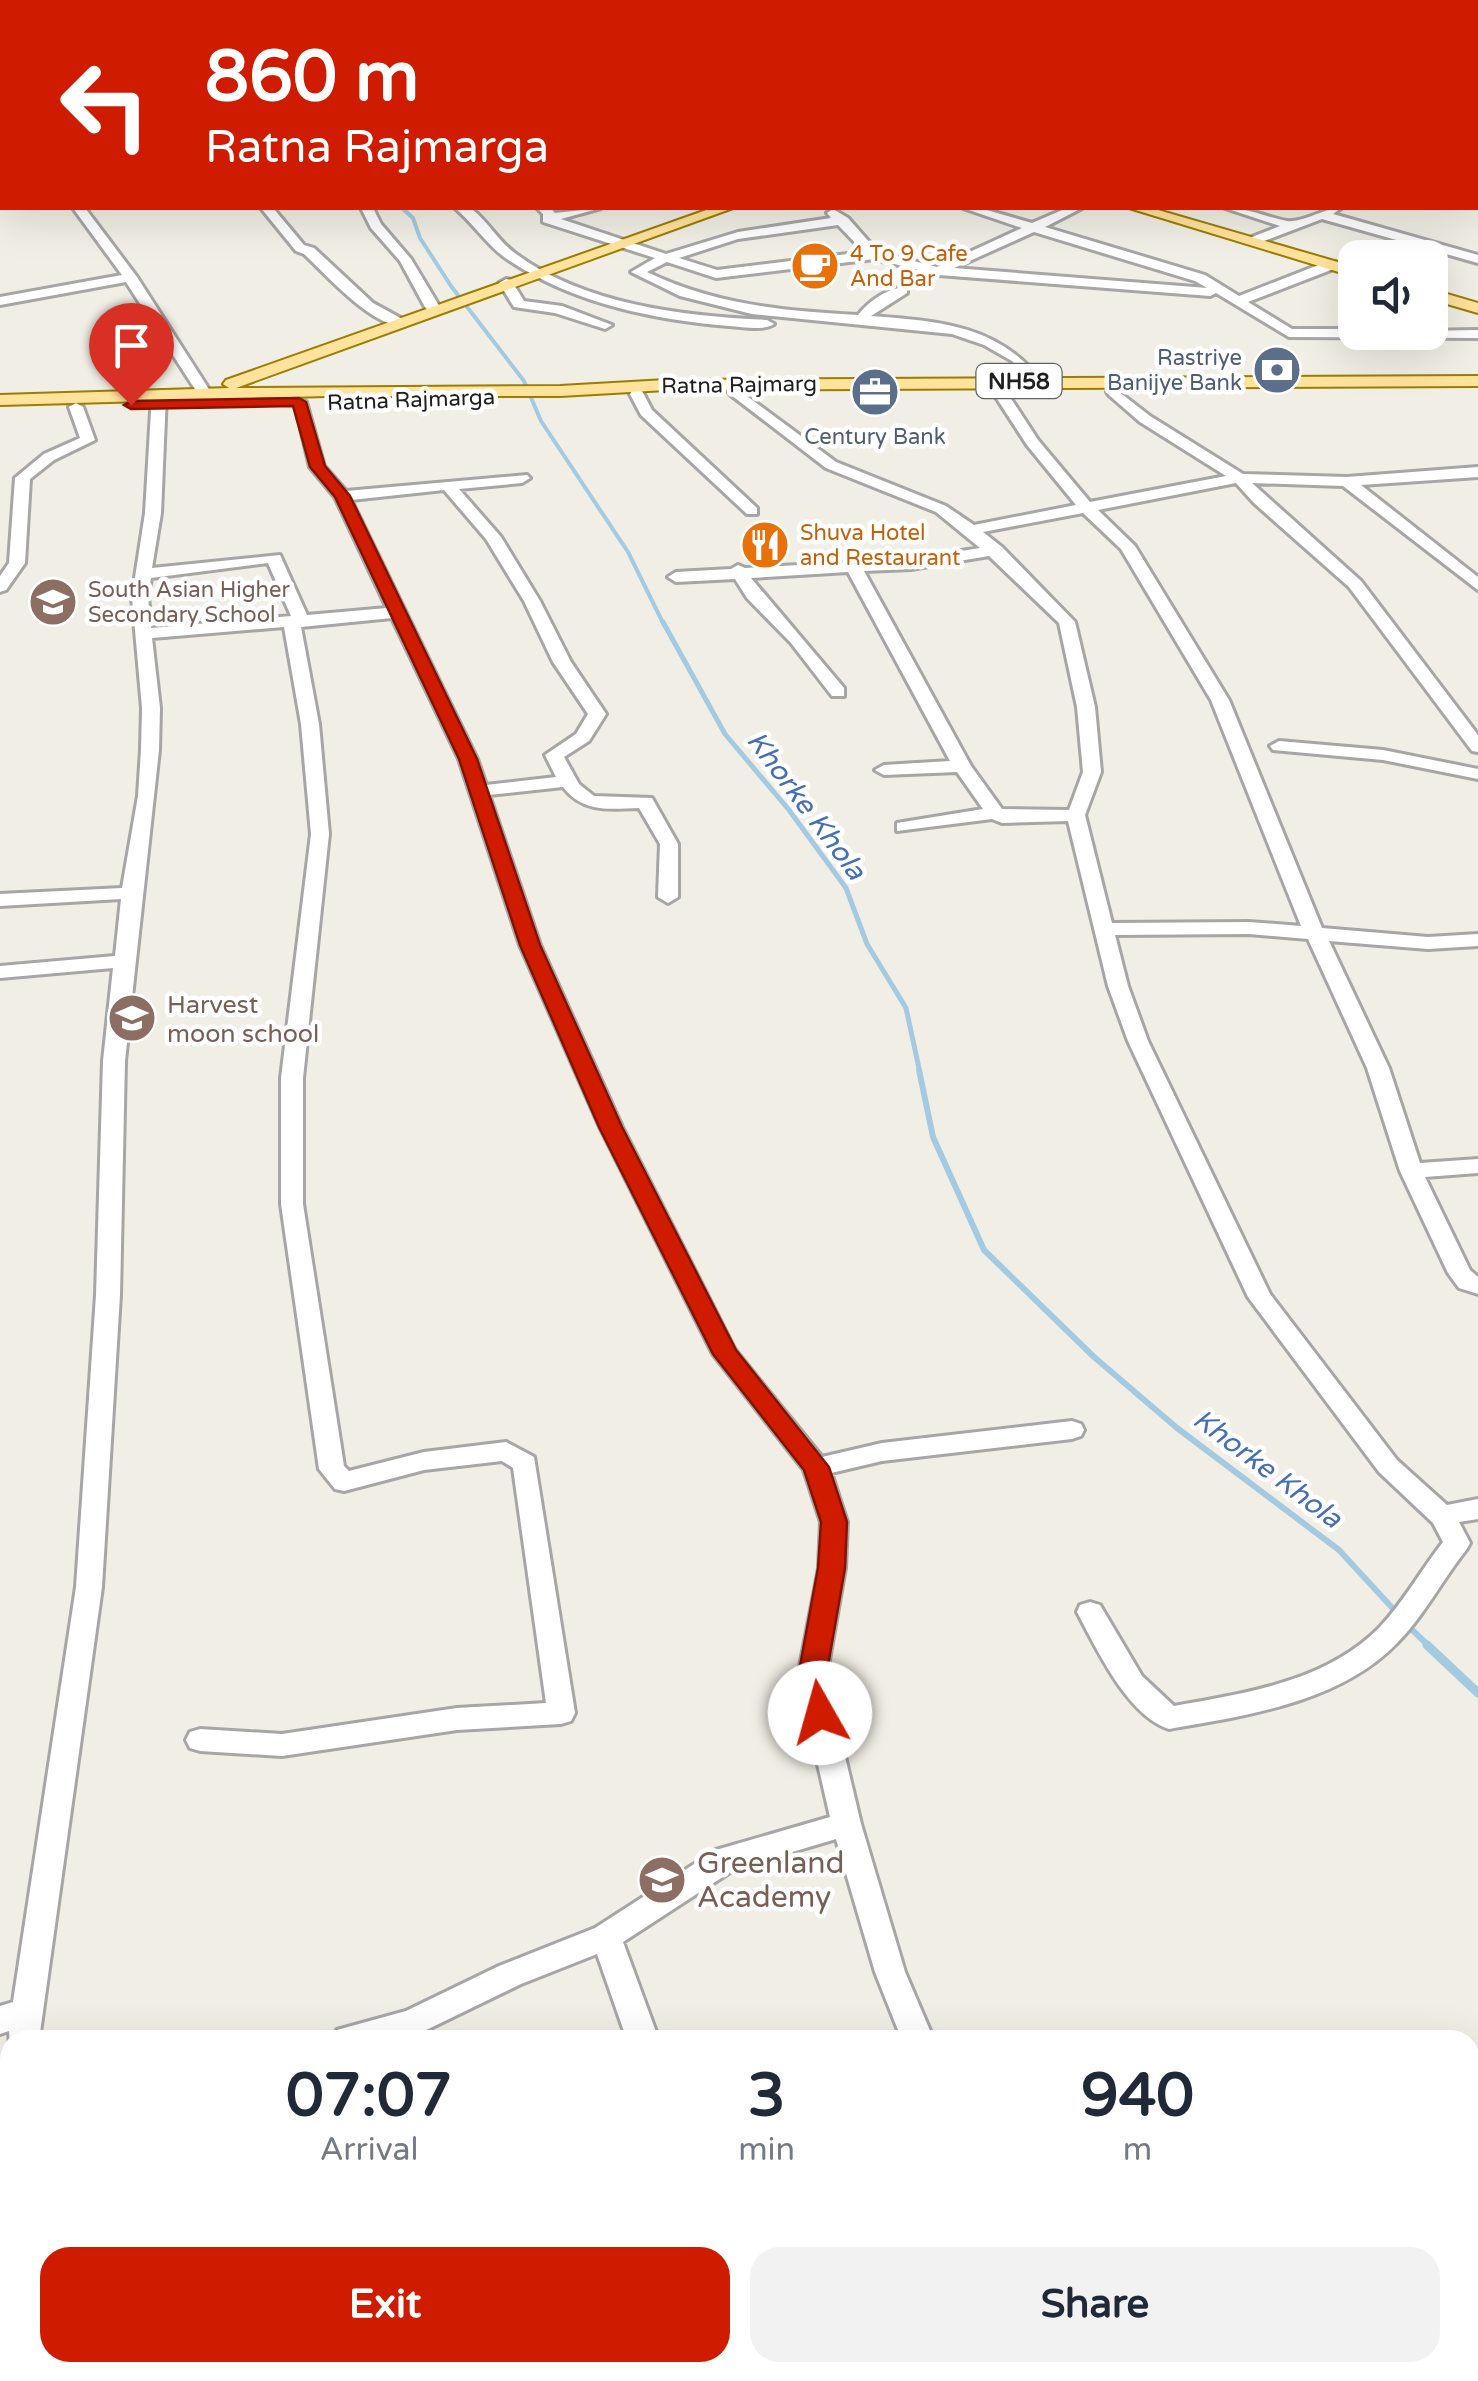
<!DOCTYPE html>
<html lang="en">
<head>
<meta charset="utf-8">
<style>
  body { margin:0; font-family:"Varela Round",sans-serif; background:#f2f2f3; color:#1f2937; height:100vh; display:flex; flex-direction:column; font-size:38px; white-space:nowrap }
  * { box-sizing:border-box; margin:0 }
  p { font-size:32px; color:#747a83 }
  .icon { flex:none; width:55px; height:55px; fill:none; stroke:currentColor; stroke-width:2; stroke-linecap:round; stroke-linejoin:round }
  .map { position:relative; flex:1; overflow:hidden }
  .sheet { position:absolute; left:0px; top:2030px; width:1480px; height:352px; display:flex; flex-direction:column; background:#fff; border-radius:30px 30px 0 0; box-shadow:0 10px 40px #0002 }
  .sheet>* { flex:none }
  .top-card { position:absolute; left:0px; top:0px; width:1480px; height:210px; box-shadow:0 10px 40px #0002; background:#cf1c00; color:#fff; overflow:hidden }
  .buttons { position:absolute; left:1338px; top:240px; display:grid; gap:20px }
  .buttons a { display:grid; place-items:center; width:110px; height:110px; border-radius:20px; background:#fff; box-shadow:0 10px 40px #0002; font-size:50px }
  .pin { position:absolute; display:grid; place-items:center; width:85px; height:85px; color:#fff; margin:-102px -42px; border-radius:50% 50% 50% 0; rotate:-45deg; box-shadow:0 0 10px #0007 }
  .pin .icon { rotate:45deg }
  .me { position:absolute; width:110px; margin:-55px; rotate:353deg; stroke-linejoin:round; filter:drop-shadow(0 0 8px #0008) }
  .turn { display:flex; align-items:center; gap:35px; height:210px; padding:0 40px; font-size:45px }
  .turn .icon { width:130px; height:130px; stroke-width:2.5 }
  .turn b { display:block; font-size:70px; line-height:85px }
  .eta { display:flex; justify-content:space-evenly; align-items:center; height:170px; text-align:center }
  .eta b { font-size:60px; font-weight:700; line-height:70px }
  .primary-button { display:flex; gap:20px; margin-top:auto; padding:20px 40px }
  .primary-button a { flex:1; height:115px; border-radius:30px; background:#cf1c00; color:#fff; font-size:40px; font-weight:700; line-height:115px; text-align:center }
  .primary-button a+a { background:#f2f2f3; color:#1f2937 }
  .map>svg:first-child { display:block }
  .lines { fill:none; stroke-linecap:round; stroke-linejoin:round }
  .stream-far3 { stroke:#a3cae1; stroke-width:4 }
  .stream-far2 { stroke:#a3cae1; stroke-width:5 }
  .stream-far1 { stroke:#a3cae1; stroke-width:6 }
  .stream { stroke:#a3cae1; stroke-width:9 }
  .minor-casing { stroke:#a6a6a6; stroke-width:6 }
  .major-casing { stroke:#9b7d00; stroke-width:4 }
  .minor { fill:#fff; fill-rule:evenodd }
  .major { fill:#ffe29c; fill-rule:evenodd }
  .route { fill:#cf1c00; stroke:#871200; stroke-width:2.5 }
  .labels { text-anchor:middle; stroke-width:9; stroke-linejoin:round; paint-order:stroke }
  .far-food-label { font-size:22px; fill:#c56008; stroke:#fff; text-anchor:start }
  .far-service-label { font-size:22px; fill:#4e5e75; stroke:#fff; text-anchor:end }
  .shield { fill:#fff; stroke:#626262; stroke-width:2.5 }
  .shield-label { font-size:22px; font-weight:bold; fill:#1f1f1f }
  .far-street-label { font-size:22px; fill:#1f1f1f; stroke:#fff }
  .far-education-label { font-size:22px; fill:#785e54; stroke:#fff; text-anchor:start }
  .education-label { font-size:25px; fill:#785e54; stroke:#fff; text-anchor:start }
  .water-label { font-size:28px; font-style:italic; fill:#456eb5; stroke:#fff }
  .near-education-label { font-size:30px; fill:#785e54; stroke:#fff; text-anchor:start }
</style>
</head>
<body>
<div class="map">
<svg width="1478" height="2381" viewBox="0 0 1478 2381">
  <rect width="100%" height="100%" fill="#f1eee5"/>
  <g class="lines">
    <path class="stream-far3" d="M402,208l11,10 7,20 31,48 73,95 17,40 87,131 36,73"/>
    <path class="stream-far2" d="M663,622l62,112 64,76 57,78 21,56 39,64 14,65"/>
    <path class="stream-far1" d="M919,1070l14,67 51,113 110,107 83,71 162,122 58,63
      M1405,1623l25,24"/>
    <path class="stream" d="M1427,1645l51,48"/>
    <g class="minor-casing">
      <path id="minor" d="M144,0h10v2h-10z
        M273,0h10v2h-10z
        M855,0h10l1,2h-10z
        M1111,0h10v2h-10z
        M1368,0h10v2h-10z
        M1417,0h10l1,2h-10z
        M0,36h2v7h-2z
        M73,208h12l52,69 75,117 -2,3h-10l-74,-115 -126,23v-8l122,-22z
        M261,208h12l31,37 10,3 59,55 31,17v6c-32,1 -77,-51 -100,-72l-8,-3z
        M361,208h12l8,16 30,35 30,50 -2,3h-10l-4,-5 -25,-46 -29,-33z
        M455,208l18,2c16,13 26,32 43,44 69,51 168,62 251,66l7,4c-11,7 -31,3 -45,2 -74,-6 -156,-23 -219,-65 -21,-13 -36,-37 -55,-53z
        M537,208h13l5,5 46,-5 -40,11 105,35 72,-22 93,-14 -4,-5 6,-4 15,9 30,34 59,15 85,-39 -59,-20h17l52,15 35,-15h15l-37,19 160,48 34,21 87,-34h10v6l-88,34 44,27h63v3l123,-2v8l-189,-1 -73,-44 -6,3 -271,-21 -65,-16 -158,19 -49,-16 -20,10c68,33 138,39 211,43 11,-14 31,-28 49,-28v6l-36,23c67,5 129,9 171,66l-7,4 -23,-25 -28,-16 -32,-11 -200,-20 -72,-18 -49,-24 24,-14 -112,-36v-8zM838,225l26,27 -147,18 -38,-12 59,-19zM1034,232l161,49 12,7 -253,-20z
        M1225,208c22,-1 40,9 62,13 17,2 36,-13 54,-13l-8,6 145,41v8l-156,-44 -66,25 -4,-1v-6l28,-11z
        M506,279l5,1 13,21 38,5 50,19 -7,4 -50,-16 -41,-6 -15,-24z
        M999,387l5,1 34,52 52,62 136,-26 -86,-54 -31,-27 -2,-3 7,-4 36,28 93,58 104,3 131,-10v10l-117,8 117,92v13l-135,-104 -91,-3 109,98 117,154v17l-6,-1 -123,-164 -95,-84 -18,-20 -138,27 37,36 94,154 93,228 106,9 50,-3v12l-50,3 -99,-8 60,127 31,95 58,-4v14l-53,4 45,93 8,7v17l-19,-6 -11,-15 -48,-102 -33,-103 -59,-129 -59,-5 -134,1 13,51 20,55 122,253 127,166 50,45 31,-6v20l-19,3 11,21 -4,7c-24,30 -42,66 -69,93 -58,60 -150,72 -228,86 -42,-14 -72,-80 -92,-117l3,-7 10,-3 10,3 42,71 32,30c72,-13 151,-24 205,-78 25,-26 42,-58 64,-86l-10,-19 -54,-51 -131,-175 -120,-256 -20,-55 -40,-165 -66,2 -10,-4 -95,12v-8l86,-14 -26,-37 -73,3 -9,-5 9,-5 66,-4 -102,-189 -97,6 93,110v8h-12l-41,-53 -44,-45 -12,-19 -59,3 -8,-5 8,-5 55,-3 7,-4 7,3 166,-9 69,-11 -44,-36 -110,-44 -95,-73 -2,-3 7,-4 100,74 110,44 28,19 102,-20 -49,-60 -35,-54zM1083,513l38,36 90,151 90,226 -52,-4 -137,1 -27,-108 16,-43 -6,-65 -20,-85 -73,-75 -19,-15zM989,556l70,67 18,84 6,65 -14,38 -67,-1 -31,-43 -107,-195 47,-2z
        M159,391l7,4 -5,118 -9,55 128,-13 27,60 80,-7 -52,-111 -25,-30 -16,-68 12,3 18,64 22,25 181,-16 3,3 -8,5 -63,6 42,48 39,64 31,61 35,52 -17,27 -25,16 15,27 15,12 58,2 26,46v53l-10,6 -10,-6 2,-53 -21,-36c-30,1 -56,5 -76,-21l-74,8 51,150 82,182 113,223 87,107 60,-14 190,-22 9,3 3,6 -3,6 -9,3 -190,22 -51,12 16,49 -2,46 -19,109 35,147 44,148 29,68h-32l-27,-68 -39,-133 -101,30 -112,73 36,98h-32l-30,-86 -76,30 -109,53 -80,3 5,-10 69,-19 93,-45 96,-38 121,-78 114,-33 -32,-140 21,-109 2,-46 -17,-52 -91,-116 -113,-227 -80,-182 -61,-186 -67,-141 -91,9 18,97 10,110 -26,244v126l41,262 5,5 75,-19 82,-10 28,15 41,256 -4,8 -10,3 -104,6 -175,26 -82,-5 -10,-3 -4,-8 4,-8 10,-3 82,5 175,-26 89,-5 -33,-235 -11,-7 -78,9 -80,21 -9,-2 -16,-20 -38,-265v-126l30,-244 -10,-110 -17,-97 -132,11 8,70 -1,42 -34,311 -5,234 -18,292 -63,453h-29v6l-1,-15 -9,3v-28l13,-4 63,-415 20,-292 7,-234 10,-93 -113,10v-12l115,-10 6,-57 -121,7v-12l122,-6 16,-92 3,-46 1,-42 -10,-111 13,-84 7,-118zM444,490l42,49 38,62 29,61 35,52 -12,20 -31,21 11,22 -70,8 -9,-26 -126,-259zM268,563l23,53 -140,12 -3,-31 3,-19z
        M632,391h10l10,19 105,98v6h-10l-106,-99 -11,-21z
        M76,403l7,4 12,33 -41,20 -24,19 -5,84 -19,27 -6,2v-16l9,-13 6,-85 29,-24 36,-16 -11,-31z
        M1279,741l104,9 95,19v10l-95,-19 -110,-10 -3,-4z
        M10,2116v95l-10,4v-95z
        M739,2372h35l1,9h-34z
        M1069,2372h36l3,9h-36z"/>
    </g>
    <g class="major-casing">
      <path id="major" d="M476,0h17l1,2h-16z
        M0,106h2v8h-2z
        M712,208h21l-497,180 324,-2 106,-6 812,-4v10l-812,4 -106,6h-234l-326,9v-10l229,-7 -6,-4 3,-4z
        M1129,208h22l204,59v10z
        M1430,289l48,14v10l-48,-14z"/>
    </g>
    <use href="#minor" class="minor"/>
    <use href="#major" class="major"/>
  </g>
  <path class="route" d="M299,398l7,4 19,64 25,30 127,263 63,186 82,182 114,223 93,117 18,55 -2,46 -19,109 8,36 -4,8 -10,4 -10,-4 -12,-44 20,-109 3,-46 -17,-52 -91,-116 -114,-227 -79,-182 -61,-186 -124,-262 -25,-30 -17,-61 -162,3 -7,-4 7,-4z"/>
  <defs>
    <g id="cafe-disc" transform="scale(2.5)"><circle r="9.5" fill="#e8710a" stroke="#fff"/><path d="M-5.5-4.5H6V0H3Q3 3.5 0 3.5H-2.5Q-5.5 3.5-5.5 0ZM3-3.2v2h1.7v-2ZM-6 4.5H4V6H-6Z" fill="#fff"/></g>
    <g id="bank-disc" transform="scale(2.5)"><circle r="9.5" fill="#5c6f8a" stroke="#fff"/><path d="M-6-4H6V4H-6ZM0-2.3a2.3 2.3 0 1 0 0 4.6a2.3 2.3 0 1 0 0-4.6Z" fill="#fff"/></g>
    <g id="office-disc" transform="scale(2.5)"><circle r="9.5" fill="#5c6f8a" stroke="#fff"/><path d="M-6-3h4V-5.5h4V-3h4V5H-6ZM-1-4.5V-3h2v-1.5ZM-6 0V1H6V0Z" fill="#fff"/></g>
    <g id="restaurant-disc" transform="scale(2.5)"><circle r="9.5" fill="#e8710a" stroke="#fff"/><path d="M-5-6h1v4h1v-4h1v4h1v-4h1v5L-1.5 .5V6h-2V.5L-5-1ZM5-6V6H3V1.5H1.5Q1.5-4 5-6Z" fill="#fff"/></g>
    <g id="school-disc" transform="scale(2.5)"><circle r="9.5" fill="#8d6e63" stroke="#fff"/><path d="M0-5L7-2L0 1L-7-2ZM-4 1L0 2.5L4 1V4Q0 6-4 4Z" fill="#fff"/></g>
  </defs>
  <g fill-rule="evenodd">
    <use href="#cafe-disc" x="815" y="266"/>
    <use href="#bank-disc" x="1277" y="370"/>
    <use href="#office-disc" x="875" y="392"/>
    <use href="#restaurant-disc" x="765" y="545"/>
    <use href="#school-disc" x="53" y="602"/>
    <use href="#school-disc" x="132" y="1018"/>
    <use href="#school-disc" x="662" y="1880"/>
  </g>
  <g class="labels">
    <g class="far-food-label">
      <text x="850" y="261">4 To 9 Cafe<tspan x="850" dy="25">And Bar</tspan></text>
      <text x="800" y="540">Shuva Hotel<tspan x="800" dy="25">and Restaurant</tspan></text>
    </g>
    <g class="far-service-label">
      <text x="1242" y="365">Rastriye<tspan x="1242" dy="25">Banijye Bank</tspan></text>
      <text x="875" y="444" text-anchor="middle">Century Bank</text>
    </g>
    <rect class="shield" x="976.5" y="364" width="85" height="34" rx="8"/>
    <g class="shield-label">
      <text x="1019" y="389">NH58</text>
    </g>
    <g class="far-street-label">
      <text transform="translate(739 384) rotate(-1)" y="8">Ratna Rajmarg</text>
      <text transform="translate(411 399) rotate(-2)" y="8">Ratna Rajmarga</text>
    </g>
    <g class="far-education-label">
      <text x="88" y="597">South Asian Higher<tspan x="88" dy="25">Secondary School</tspan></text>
    </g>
    <g class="education-label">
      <text x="167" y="1013">Harvest<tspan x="167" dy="29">moon school</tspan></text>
    </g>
    <g class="water-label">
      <text transform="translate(807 805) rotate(53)" y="10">Khorke Khola</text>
      <text transform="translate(1268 1468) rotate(37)" y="10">Khorke Khola</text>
    </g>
    <g class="near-education-label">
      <text x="697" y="1873">Greenland<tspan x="697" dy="34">Academy</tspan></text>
    </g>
  </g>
</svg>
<div class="buttons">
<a><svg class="icon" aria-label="sound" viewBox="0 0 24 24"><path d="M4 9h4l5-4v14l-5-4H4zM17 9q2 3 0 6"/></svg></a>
</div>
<div class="pin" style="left:131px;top:405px;background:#d93025"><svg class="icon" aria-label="arrive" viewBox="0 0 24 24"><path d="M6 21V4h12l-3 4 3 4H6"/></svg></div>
<svg class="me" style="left:820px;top:1713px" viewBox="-20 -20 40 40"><circle r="19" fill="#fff"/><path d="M0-13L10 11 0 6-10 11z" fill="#cf1c00"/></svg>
<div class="top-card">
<div class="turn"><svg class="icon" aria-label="left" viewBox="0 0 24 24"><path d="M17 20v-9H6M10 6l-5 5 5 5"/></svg><div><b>860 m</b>Ratna Rajmarga</div></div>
</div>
<section class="sheet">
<div class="eta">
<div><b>07:07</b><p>Arrival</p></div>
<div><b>3</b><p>min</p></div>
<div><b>940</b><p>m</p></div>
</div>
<div class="primary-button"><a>Exit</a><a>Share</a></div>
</section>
</div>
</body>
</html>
